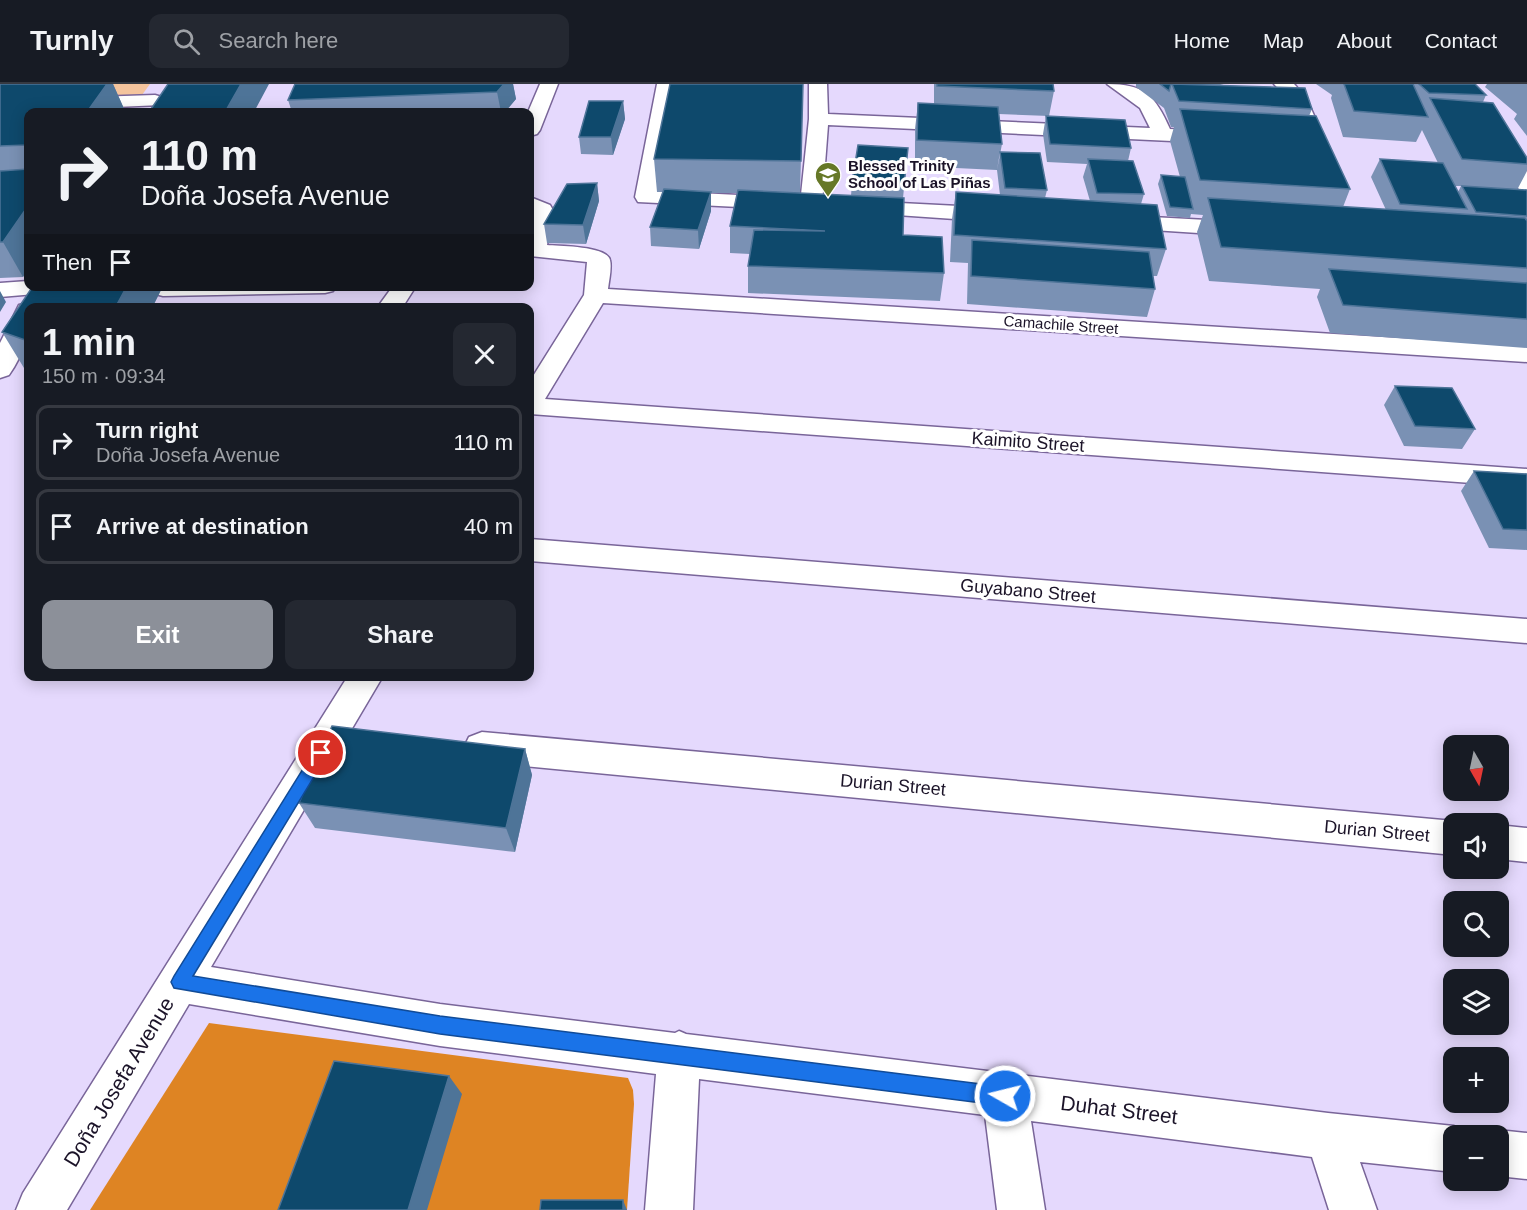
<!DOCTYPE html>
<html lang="en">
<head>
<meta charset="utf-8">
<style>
  body { margin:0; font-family:Arial,sans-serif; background:#242831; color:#f1f3f6; height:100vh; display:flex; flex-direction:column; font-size:22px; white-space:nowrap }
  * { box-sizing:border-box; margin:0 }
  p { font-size:20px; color:#9ea1a6 }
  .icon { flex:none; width:33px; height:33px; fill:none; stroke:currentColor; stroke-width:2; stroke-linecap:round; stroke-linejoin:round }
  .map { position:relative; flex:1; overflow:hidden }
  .drawer { position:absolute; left:24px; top:219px; width:510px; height:378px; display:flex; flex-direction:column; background:#171b24; border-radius:12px; box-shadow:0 3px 15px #0003 }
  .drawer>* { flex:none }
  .hud { position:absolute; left:24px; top:24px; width:510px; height:183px; border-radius:12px; box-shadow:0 3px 15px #0003; background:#171b24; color:#f1f3f6; overflow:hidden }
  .needle { width:39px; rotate:171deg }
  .buttons { position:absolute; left:1443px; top:651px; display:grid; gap:12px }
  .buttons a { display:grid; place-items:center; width:66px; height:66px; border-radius:12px; background:#171b24; box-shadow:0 3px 15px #0003; font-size:30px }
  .pin { position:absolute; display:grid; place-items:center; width:51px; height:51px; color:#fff; margin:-26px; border:3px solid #fff; border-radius:50%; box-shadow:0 2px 6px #0007 }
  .me { position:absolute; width:66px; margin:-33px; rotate:278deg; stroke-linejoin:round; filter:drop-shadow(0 0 4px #0008) }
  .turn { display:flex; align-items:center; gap:21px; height:126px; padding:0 18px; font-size:27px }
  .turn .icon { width:78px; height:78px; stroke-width:2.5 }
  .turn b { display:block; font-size:42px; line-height:51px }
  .then { display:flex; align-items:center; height:57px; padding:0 18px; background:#0003; gap:12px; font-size:22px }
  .round { display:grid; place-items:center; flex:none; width:63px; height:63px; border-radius:12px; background:#242831 }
  .summary { display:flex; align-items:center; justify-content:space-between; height:102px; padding:0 18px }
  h1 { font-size:36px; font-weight:600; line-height:45px }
  .primary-button { display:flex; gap:12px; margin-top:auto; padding:12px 18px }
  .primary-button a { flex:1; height:69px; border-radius:12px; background:#8c9099; color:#fff; font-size:24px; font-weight:600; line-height:69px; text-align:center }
  .primary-button a+a { background:#242831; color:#f1f3f6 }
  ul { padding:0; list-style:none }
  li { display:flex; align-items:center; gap:18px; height:75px; margin:0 12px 9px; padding:0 6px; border:3px solid #363941; border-radius:12px }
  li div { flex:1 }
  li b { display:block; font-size:22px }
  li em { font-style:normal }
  header { display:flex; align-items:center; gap:36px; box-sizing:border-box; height:84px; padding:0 30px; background:#171b24; border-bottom:2px solid #363941 }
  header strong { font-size:28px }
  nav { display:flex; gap:33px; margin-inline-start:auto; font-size:21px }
  .search { width:420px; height:54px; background:#242831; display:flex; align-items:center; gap:15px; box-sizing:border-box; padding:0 21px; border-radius:12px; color:#9ea1a6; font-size:22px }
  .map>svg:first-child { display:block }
  .green { fill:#f4c49d }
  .forest { fill:#de8423 }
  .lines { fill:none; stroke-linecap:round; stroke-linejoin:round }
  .minor-casing { stroke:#796599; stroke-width:3 }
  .minor { fill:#fff; fill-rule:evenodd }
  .wall { fill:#7a91b4; fill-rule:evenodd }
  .shaded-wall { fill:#4e7498 }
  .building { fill:#0e496c; stroke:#4e7498; stroke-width:1.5 }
  .route { fill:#1a73e8; stroke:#114b97; stroke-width:1.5 }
  .labels { text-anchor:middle; stroke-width:6; stroke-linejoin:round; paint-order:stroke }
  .far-poi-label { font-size:15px; font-weight:bold; fill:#1b1328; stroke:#fff; text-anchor:start }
  .far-street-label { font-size:15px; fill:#1b1328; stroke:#fff }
  .street-label { font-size:18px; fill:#1b1328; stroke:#fff }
  .near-street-label { font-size:21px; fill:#1b1328; stroke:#fff }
</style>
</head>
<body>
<header>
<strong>Turnly</strong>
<div class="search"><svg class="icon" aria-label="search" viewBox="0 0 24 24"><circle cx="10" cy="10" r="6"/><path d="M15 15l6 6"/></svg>Search here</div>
<nav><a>Home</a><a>Map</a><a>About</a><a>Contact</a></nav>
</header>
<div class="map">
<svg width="1527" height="1126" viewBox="0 0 1527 1126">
  <rect width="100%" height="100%" fill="#e5d9fd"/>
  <path class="green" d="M18,0h132l-8,11 -135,3z"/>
  <path class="forest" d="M209,939l419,55 5,12 1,14 -7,106h-537z"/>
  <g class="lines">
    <g class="minor-casing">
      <path id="minor" d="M540,0h18l-18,46 -3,4 -7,2v-24h-2z
        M657,0h18l-17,107 121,6 8,1 3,5 -3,5 -8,1 -141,-7 -3,-5z
        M809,0h18l1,30 322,14 -10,-20 -33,-24c37,0 48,11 63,45l45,2 7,2 3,4 -3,4 -7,2 -387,-18 -6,79 -3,5 -8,1 -8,-1 -3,-5 9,-85z
        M1274,0h20c12,12 18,26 24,41l-3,4h-14l-14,-31z
        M1444,0h19l30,31 34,55v23l-7,-2 -42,-69z
        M155,11l7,2 2,4 -2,4 -162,7v-12z
        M530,113l20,8 3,5 -6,35c12,1 60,1 63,15 2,8 -1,20 -2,29l919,57v16l-924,-59 -58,96 982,70v18l-997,-73v-33l54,-86 3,-33 -57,-6z
        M861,117l137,7 8,2 3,5 -3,5 -8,2 -145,-10 -3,-5 3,-5z
        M1115,131l129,7 8,2 3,5 -3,5 -8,2 -137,-9 -3,-5 3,-5z
        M28,197v5l23,2 -4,5 -47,4v-14z
        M153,202h183l-3,5 -8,2 -162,3 -8,-2 -4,-5z
        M393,202h23l-14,22h-25z
        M28,219l10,5h-10c0,27 -3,44 -19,67l-9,3v-35l19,-38z
        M530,455l997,80v24l-997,-82z
        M348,592h35l-172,291 229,37 235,29 4,-2 7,3 642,79 126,13 16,7 1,3h-17v36l-94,-10 17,48h-48l-17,-53 -281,-36 14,89h-48l-12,-95 -286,-36 -6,131h-48l11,-136 -216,-28 -251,-42 -122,206h-51l7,-17z
        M482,648l972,89 6,3h-6v31l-972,-93 -13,-5 -5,-10 5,-10z
        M1498,741l29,3v34l-29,-3z
        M1498,1046l29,3v46l-29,-3v-40h-13z"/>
    </g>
    <use href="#minor" class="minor"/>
  </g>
  <path class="wall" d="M0,0h113l12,27 -1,1h-96v157l-5,8 -23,1z
    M513,0l3,15 -11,13h-213l-4,-12z
    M803,0l-3,109 51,3 1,-14 56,-34 -5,50v37l41,38 -4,28 -192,-8v-27l2,-12 -20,-1v-27l7,-33h-26v18l-12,38 -48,-3 -1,-19 13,-35h-6l-3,-33z
    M934,0h119l1,7 -5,25 -50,-2 3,30 -5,26 -82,-4v-37l3,-26 16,1z
    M1136,0h84l92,25 -3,7 41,73 -7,18 43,3 -15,-33 9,-18 58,4 -16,-33 -6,12 -73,-5 -12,-39 1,-3 -16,-11h159l11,11 -3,7 44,56v13l-10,19h10v158l-197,-15 -13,-36 3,-8 -111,-8 -12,-49 6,-17 -12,-1 -1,4 -23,-2 -9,-32 3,-9 19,2 -10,-36 4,-14h-3l-7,-19 -28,-21zM1455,102h6l-3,6z
    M1487,0h40v52l-13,-17 3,-5 -32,-27z
    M623,17l2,18 -12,36 -32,-1 -2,-17z
    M1046,32l85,32 -3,13 16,33 -3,10 25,45 -9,27h-4l2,13 -8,28 -180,-13 1,-41 -18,-1 2,-43 4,-27 44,3 -3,-25 3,-18 47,38 -2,8 45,3 -7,-24 4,-13 -40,-2 -4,-28z
    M597,99l2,18 -13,43 -39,-1 -3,-19z
    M33,202h130l-11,22h-124v61l-4,-1 -22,-36z
    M1395,302l80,43 -13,20 -58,-3 -20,-41z
    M1474,387l53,3v76l-38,-2 -28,-57z
    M525,665l7,26 -17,77 -200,-24 -16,-25z"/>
  <path class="shaded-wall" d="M107,0h6l12,27 -1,1h-37z
    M241,0h28l-15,28h-29z
    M504,0h9l3,15 -11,13h-4l-4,-20z
    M623,17l2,18 -12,36 -2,-18z
    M597,99l2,18 -13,43 -3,-19z
    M711,108v19l-12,38 -1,-19z
    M28,122v63l-5,8 -20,-35z
    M127,202h36l-11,22h-37z
    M0,207l6,11 -6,10z
    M525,665l7,26 -17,77 -9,-24z
    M449,992l13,18 -35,116h-19z
    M623,1116l4,10h-4z"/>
  <path class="building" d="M0,0h107l-20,28h-59v33l-28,1z
    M168,0h73l-16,28h-76z
    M295,0h209l-7,8 -209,8z
    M670,0h133l-2,77 -147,-2z
    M937,0h116l1,7 -117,-5z
    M1160,0h11l-2,7z
    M1172,0l133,4 7,21 -133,-8z
    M1344,0h69l15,33 -74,-6z
    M1419,0h56l11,11 -57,-2z
    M1430,14l63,5 34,55v6l-65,-5z
    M589,17h34l-12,36h-32z
    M918,19l80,4 4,37 -85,-4z
    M482,25l-2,3h-77z
    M1180,25l136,7 34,73 -150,-9z
    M1046,32l79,4 6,28 -81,-4z
    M858,61l50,3 -4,37 -52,-3z
    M1000,68l40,1 7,37 -42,-2z
    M1088,75l45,2 11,33 -47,-1z
    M1380,75l63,4 24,46 -67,-5z
    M28,85v37l-25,36h-3v-71z
    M1161,91l24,2 8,32 -23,-2z
    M597,99l-14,42 -39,-1 23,-40z
    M1462,102l65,4v26l-51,-4z
    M664,105l47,3 -13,38 -48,-3z
    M738,106l166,8 -1,37 39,2 2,36 -196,-7 6,-36 71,1 -95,-5z
    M956,108l201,13 9,44 -212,-14z
    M1208,114l317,20 2,3v47l-306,-21z
    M972,156l177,12 6,37 -184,-13z
    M1329,185l198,14v36l-184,-14z
    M33,202h94l-12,22h-87v33l-26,-9z
    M1395,302l57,2 23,41 -60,-3z
    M1474,387l53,3v56l-24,-1z
    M332,642l193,23 -19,79 -207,-25z
    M334,977l115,15 -41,134h-130z
    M541,1116h82v10h-83z"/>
  <path class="route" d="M321,662l5,2 3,5 -3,4 -133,219 247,40 565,71 7,3 2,6 -2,7 -7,3 -565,-72 -266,-46 -3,-6 3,-6 142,-228z"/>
  <defs>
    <g id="school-pin" transform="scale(1.35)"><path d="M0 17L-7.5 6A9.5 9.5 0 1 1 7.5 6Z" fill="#667827" stroke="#fff"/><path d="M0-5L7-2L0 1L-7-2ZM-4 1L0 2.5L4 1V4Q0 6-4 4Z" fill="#fff"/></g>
  </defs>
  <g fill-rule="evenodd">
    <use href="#school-pin" x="828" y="91"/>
  </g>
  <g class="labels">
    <g class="far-poi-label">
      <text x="848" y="87">Blessed Trinity<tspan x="848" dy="17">School of Las Piñas</tspan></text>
    </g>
    <g class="far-street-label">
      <text transform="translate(1061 241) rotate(4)" y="5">Camachile Street</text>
    </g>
    <g class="street-label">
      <text transform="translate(1028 358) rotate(4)" y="6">Kaimito Street</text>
      <text transform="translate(1028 507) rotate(5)" y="6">Guyabano Street</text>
      <text transform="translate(893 701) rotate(5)" y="6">Durian Street</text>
      <text transform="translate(1377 747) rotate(5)" y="6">Durian Street</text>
    </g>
    <g class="near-street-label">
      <text transform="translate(119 998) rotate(-59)" y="7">Doña Josefa Avenue</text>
      <text transform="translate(1119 1026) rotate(7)" y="7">Duhat Street</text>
    </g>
  </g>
</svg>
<div class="buttons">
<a><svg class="needle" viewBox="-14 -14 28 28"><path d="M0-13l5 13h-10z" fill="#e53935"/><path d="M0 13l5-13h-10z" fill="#9ea1a6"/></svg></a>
<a><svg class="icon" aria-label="sound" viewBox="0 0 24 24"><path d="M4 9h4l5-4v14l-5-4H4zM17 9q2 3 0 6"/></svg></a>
<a><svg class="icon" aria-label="search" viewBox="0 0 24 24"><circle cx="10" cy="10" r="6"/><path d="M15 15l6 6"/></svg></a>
<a><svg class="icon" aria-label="layers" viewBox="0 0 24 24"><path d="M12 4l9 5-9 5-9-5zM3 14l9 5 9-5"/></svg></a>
<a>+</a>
<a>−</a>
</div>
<div class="pin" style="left:321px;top:669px;background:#d93025"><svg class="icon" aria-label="arrive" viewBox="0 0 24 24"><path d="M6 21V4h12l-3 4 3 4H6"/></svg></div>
<svg class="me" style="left:1005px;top:1012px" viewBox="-20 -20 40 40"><circle r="17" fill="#1a73e8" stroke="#fff" stroke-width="3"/><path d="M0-11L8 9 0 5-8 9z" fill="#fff"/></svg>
<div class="hud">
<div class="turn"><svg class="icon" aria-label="right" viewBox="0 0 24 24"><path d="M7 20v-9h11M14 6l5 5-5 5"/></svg><div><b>110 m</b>Doña Josefa Avenue</div></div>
<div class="then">Then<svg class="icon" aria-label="arrive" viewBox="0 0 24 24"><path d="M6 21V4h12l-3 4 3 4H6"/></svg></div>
</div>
<section class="drawer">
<div class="summary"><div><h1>1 min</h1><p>150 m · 09:34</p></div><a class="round"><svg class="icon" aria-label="close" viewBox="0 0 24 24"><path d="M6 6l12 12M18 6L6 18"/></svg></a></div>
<ul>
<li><svg class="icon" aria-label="right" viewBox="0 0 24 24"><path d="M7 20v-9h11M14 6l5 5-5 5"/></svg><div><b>Turn right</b><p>Doña Josefa Avenue</p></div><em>110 m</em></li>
<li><svg class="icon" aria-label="arrive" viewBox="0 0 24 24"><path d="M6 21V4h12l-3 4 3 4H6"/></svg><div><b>Arrive at destination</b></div><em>40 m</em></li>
</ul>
<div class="primary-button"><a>Exit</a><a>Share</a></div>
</section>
</div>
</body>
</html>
